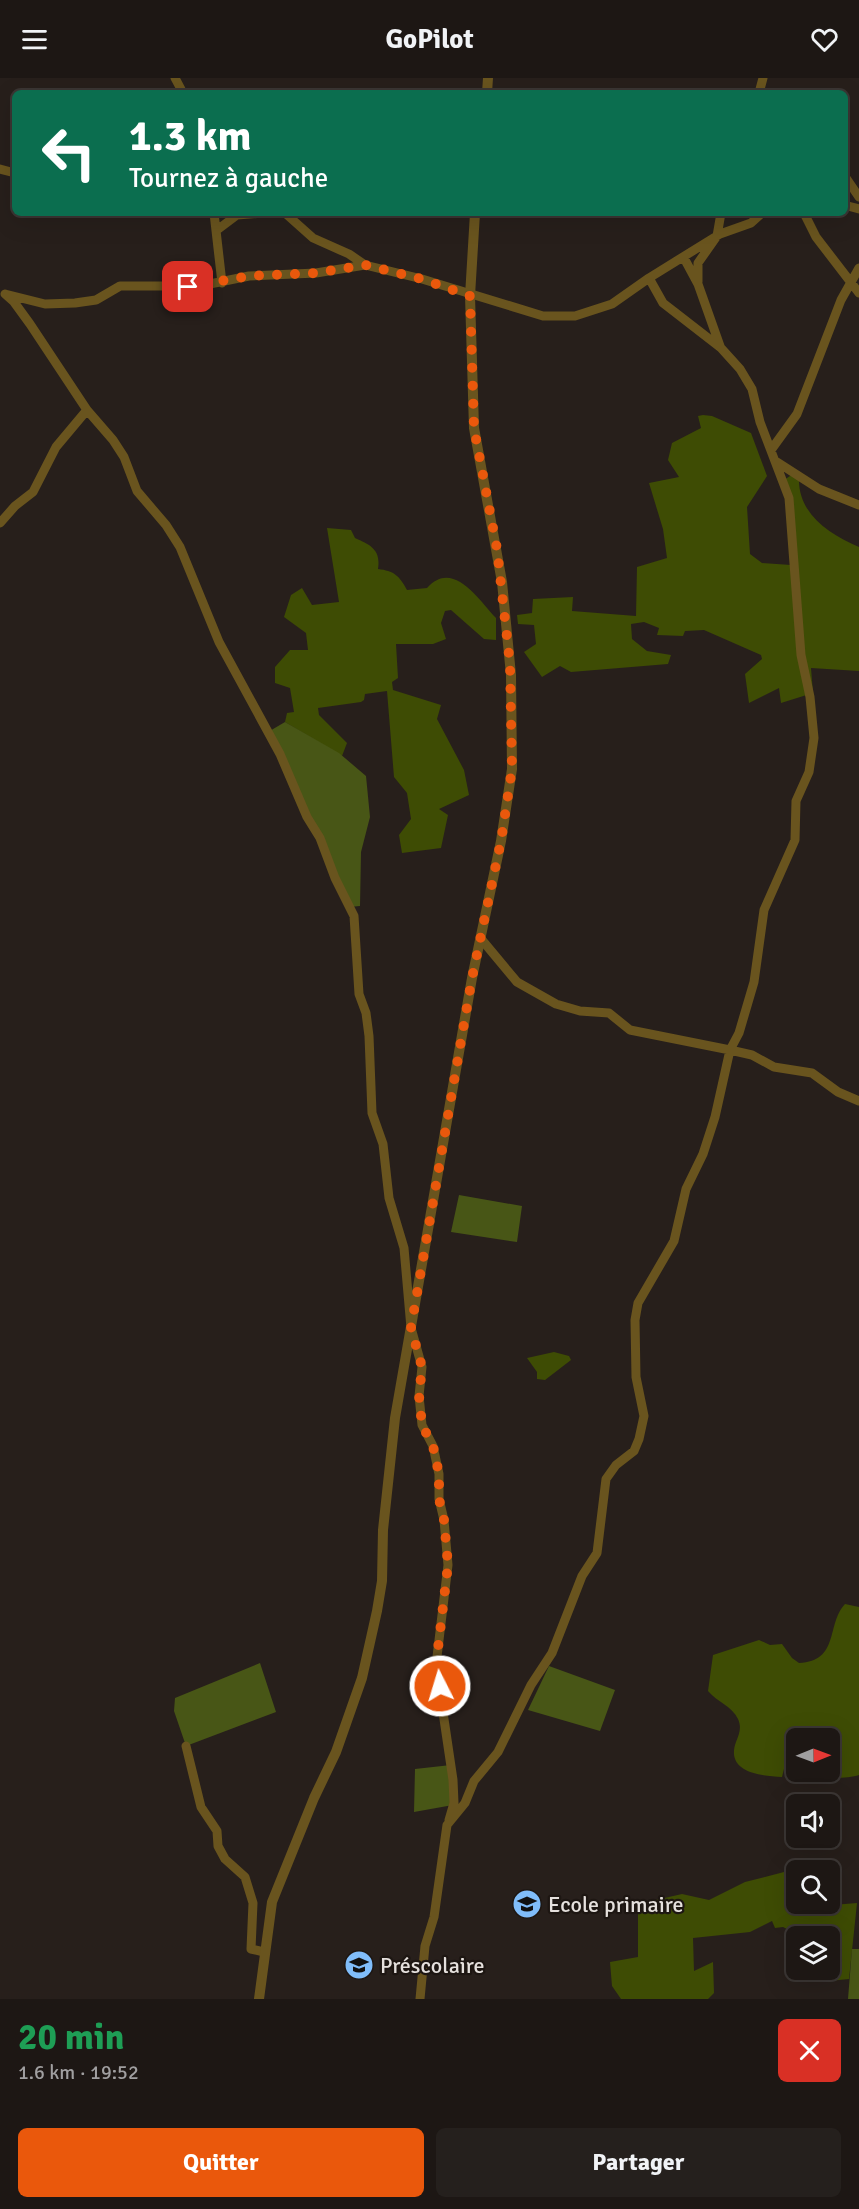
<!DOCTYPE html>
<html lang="fr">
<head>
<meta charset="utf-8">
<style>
  body { margin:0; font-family:Signika,sans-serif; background:#25201d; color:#f1f3f6; height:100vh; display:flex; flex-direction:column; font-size:22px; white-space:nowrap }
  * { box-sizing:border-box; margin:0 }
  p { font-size:20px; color:#a09fa0 }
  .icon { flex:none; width:33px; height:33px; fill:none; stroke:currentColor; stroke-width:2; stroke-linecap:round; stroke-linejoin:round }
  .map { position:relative; height:1921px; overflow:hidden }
  .details { display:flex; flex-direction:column; background:#1d1714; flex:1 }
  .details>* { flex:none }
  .guide { position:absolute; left:12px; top:12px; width:836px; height:126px; border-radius:9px; box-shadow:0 6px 24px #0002,0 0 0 2px #3b3634; background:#0b6e4f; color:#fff; overflow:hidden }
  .needle { width:39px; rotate:89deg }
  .buttons { position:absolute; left:786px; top:1650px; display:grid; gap:12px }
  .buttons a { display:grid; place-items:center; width:54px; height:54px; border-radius:9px; background:#1d1714; box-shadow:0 6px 24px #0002,0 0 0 2px #3b3634; font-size:30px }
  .pin { position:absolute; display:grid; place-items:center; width:51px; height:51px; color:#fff; margin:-26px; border-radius:12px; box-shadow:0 3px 9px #0006 }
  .me { position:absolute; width:66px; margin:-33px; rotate:355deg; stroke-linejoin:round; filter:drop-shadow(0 0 4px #0008) }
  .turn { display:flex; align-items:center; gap:21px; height:126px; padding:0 18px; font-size:27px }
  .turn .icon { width:78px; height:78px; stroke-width:2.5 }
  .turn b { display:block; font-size:42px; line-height:51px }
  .round { display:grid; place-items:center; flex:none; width:63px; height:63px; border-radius:9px; background:#25201d }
  .headline { display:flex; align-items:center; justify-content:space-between; height:102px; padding:0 18px }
  h1 { font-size:36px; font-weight:700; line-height:45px; color:#1e9e55 }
  .action { display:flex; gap:12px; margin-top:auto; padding:12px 18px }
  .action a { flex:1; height:69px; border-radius:9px; background:#ea580c; color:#fff; font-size:24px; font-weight:700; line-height:69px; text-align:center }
  .action a+a { background:#25201d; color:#f1f3f6 }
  header { display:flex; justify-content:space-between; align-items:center; height:78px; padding:0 18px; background:#1d1714; font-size:27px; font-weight:700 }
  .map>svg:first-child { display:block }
  .green { fill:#3e4c04 }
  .forest { fill:#485616 }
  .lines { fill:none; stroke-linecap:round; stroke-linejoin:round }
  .minor { stroke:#69541e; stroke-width:9 }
  .tertiary { stroke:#69541e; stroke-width:10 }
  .route { stroke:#ea580c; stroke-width:10; stroke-dasharray:0 18 }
  .labels { text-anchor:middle; stroke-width:4.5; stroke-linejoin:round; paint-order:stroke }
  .poi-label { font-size:22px; fill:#e5e0dd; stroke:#1d1612; text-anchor:start }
</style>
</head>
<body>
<header><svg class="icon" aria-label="menu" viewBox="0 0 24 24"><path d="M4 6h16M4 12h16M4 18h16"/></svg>GoPilot<svg class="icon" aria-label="heart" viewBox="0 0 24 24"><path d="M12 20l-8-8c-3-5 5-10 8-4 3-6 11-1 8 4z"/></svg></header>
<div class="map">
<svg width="859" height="1921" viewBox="0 0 859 1921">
  <rect width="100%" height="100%" fill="#271f1b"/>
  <path class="green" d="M703,337l9,1 39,17 16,43 -20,31 3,47 12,9 29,2 -4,-60 -6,-23 12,-8 6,4c-1,36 30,56 60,69v124l-48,-3 2,25 -32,10 -2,-15 -30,15 -4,-29 17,-15 -1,-4 -57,-25 -19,1 -2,5 -26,-1 2,-7 -15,-6 -13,2 1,15 15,12 24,4 -3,9 -97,8 -11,-6 -18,11 -18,-25 12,-8 -2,-19 -16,-1 -1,-9 15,-2 1,-14 40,-2 -1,14 64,5 1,-49 30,-9 -4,-29 -14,-46 30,-6 -11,-17 4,-17 29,-15 -3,-12z
    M327,450l24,2 4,8c16,7 26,12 23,31 16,2 21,6 29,21l20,-2c26,-29 51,11 69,30v22l-12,-1 -33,-29 -6,1 -4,12 5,16 -13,5h-37l2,34 -6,4 1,8 48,15 -4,14 27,51 5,25 -30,14 9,6 -7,33 -39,5 -3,-18 12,-16 -4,-26 -13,-16 -7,-86 -22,3 -1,6 -3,2 -43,6 1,7 28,28 -5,13 -57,-34 2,-9 7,-1 -4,-24 -15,-5v-16l15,-17h18l-2,-17 -22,-16 7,-22 11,-7 10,17 27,-3z
    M554,1274l15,4 2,4 -26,20 -8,-1v-7l-10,-14z
    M845,1526l14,3v168c-13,4 -41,5 -52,-3h23v-34h-34v21l-10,2 -4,16c-22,-1 -57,-5 -46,-35 3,-8 6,-14 2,-23 -6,-13 -21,-17 -30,-28l5,-36 46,-15 11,5 12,-1 10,14 7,5c41,-2 27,-39 46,-59z
    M784,1794l12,8v24h11l1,3 49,-4 -8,76 -20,2 1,-45h-34v4l-1,-7 -12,-6 -8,1 -3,-7 -22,11 -57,6 1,33 19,-9 1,31 -6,6h-87l-9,-13 -2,-24 28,-5v-53l44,-10 27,6 36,-18z"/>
  <path class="forest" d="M285,644l54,31 27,23 4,41 -9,35 -1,54 -11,1 -81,-175z
    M459,1117l63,11 -5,36 -66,-10z
    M260,1585l16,49 -90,34 -12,-35 1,-13z
    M549,1588l66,24 -15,41 -72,-21z
    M451,1687l2,40 -39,7 1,-43z
    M852,1871h7v50h-11z"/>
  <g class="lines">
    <path class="minor" d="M175,0l8,15
      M759,15l4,-15
      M0,91l15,4
      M844,97l15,22
      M844,127l15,4
      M214,135l8,70
      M285,135l28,25 36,16 16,11
      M804,135l12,24 43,56
      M217,152l20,-15 27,-2
      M684,180l14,26 22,62
      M649,200l71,-44 31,-11 11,-10
      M698,204v-19l19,-27 4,-23
      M5,216l40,10 30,-1 21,-3 24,-14h80l49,-10 67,-3 49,-8 57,14 121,37h32l37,-12 37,-26 14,25 58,45 19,21 12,20 8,33 29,76 12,157 9,42 4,41 -5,34 -13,29 -1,39 -31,70 -10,72 -15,51 -9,17 -15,67 -12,37 -17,35 -12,52 -36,62 -3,17 1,57 8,39 -5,23 -5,12 -18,14 -10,14 -9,74 -15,23 -30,77 -21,32 -33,67 -24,29 -9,22 -18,22 -13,92 -9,29 -5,53
      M5,216l9,8 16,22 57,86 26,30 11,17 13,34 29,34 14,22 39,95 61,112 27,63 13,21 15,40 19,38 5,78 7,19 3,23 3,77 11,31 6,54 15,50 7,80 11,39 -3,29 3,29 11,21 6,28v25l5,21 4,45 -12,100 17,115 1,23 -5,17
      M771,372l26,-36 44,-114 18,-32
      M777,384l42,27 40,16
      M0,445l15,-17 18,-14 23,-45 31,-37
      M482,862l35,42 39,22 24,7 29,2 21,17 100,20 22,5 22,12 38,6 26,19 21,9
      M186,1668l15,61 16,24 1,15 7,13 20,18 8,26 -2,46 13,3"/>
    <path class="tertiary" d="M487,15l1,-15
      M259,1921l13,-97 42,-104 22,-46 26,-74 15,-67 5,-30 1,-51 12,-112 77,-440 29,-137 11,-72 -1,-94 -9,-93 -28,-154 -4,-132 5,-83"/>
  </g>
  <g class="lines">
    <path class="route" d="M188,209l61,-11 67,-3 49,-8 57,14 48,17 4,132 23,121 13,115 2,105 -11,72 -29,137 -61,350 11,39 -3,29 3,29 11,21 6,28v25l5,21 4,45 -12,100 4,21"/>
  </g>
  <defs>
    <g id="school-disc" transform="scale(1.5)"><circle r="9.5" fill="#80bdfa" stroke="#1d1612"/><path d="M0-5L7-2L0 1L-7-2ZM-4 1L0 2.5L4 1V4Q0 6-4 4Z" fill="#111"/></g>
  </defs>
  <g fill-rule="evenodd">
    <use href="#school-disc" x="527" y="1826"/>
    <use href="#school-disc" x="359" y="1887"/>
  </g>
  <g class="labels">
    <g class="poi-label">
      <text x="548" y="1834">Ecole primaire</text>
      <text x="380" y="1895">Préscolaire</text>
    </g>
  </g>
</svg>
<div class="buttons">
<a><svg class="needle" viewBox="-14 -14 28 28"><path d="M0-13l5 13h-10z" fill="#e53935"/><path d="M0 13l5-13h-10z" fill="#a09fa0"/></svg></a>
<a><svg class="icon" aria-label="sound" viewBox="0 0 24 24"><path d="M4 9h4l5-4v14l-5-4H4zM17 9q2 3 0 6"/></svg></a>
<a><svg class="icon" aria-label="search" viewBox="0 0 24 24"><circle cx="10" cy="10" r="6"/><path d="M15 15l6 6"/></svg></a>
<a><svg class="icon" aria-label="layers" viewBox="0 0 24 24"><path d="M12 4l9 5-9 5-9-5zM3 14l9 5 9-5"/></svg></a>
</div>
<div class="pin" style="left:188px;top:209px;background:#d93025"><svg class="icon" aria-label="arrive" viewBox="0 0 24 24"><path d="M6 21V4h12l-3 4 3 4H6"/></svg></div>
<svg class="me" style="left:440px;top:1608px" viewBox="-20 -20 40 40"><circle r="17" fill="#ea580c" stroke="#fff" stroke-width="3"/><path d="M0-11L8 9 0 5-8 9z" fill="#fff"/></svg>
<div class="guide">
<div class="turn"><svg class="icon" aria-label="left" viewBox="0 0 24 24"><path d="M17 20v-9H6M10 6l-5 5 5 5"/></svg><div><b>1.3 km</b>Tournez à gauche</div></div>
</div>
</div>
<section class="details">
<div class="headline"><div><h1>20 min</h1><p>1.6 km · 19:52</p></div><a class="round" style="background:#d93025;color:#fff"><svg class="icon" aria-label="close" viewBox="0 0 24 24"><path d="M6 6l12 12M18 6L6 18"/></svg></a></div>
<div class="action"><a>Quitter</a><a>Partager</a></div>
</section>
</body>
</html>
